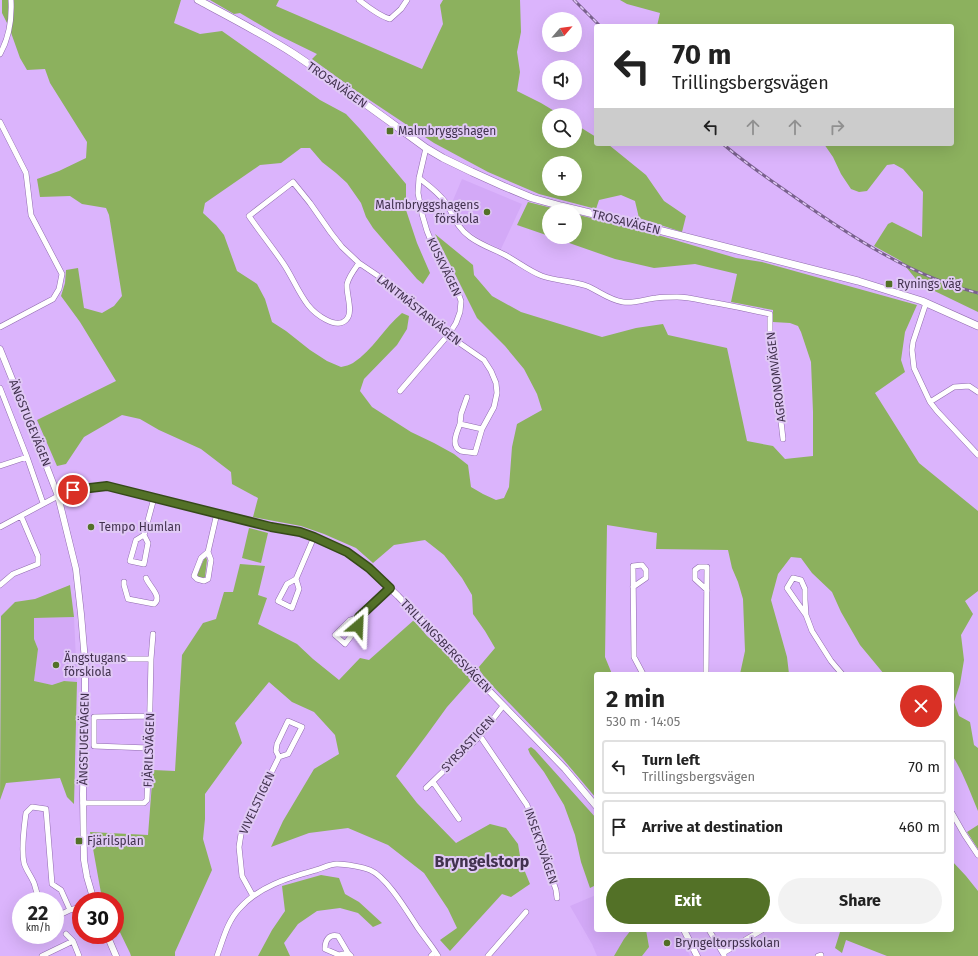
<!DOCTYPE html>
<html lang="en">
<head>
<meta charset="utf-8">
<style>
  body { margin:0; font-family:"Fira Sans",sans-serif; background:#f2f2f2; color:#222; height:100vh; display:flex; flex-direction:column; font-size:15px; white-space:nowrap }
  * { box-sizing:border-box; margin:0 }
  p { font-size:13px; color:#767676 }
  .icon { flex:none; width:22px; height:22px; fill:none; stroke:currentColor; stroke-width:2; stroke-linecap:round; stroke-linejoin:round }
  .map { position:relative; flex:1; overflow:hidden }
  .details { position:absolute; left:594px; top:672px; width:360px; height:260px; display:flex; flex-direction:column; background:#fff; border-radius:4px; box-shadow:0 4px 16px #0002 }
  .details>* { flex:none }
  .hud { position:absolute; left:594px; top:24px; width:360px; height:122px; border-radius:4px; box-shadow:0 4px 16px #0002; background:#fff; color:#222; overflow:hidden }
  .needle { width:26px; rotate:62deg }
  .buttons { position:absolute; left:542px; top:12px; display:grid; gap:8px }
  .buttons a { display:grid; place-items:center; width:40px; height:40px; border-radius:50%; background:#fff; box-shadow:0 4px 16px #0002; font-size:20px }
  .speed { position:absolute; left:12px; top:892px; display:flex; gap:8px; font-size:20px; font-weight:700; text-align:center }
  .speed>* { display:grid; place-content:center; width:52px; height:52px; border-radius:50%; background:#fff; box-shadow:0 4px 16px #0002; line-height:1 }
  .speed small { font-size:10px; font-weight:400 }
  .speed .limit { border:6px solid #d22; background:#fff; color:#111 }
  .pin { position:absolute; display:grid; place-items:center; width:34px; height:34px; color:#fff; margin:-17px; border:2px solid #fff; border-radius:50%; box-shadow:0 1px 4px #0007 }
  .me { position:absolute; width:44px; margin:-22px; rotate:26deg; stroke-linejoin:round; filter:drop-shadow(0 0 3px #0008) }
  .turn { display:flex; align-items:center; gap:14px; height:84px; padding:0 12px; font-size:18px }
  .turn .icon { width:52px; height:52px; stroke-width:2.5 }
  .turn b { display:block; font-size:28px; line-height:34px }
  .lanes { display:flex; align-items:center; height:38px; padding:0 12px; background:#0003; justify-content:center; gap:20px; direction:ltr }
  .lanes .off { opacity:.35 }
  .round { display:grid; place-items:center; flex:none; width:42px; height:42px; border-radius:21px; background:#f2f2f2 }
  .head { display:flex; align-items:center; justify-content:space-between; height:68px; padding:0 12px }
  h1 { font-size:24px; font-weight:700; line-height:30px }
  .action { display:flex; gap:8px; margin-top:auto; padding:8px 12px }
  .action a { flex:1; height:46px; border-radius:24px; background:#537127; color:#fff; font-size:16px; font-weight:700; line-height:46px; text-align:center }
  .action a+a { background:#f2f2f2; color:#222 }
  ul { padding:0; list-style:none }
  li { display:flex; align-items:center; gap:12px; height:54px; margin:0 8px 6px; padding:0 4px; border:2px solid #e0e0e0; border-radius:4px }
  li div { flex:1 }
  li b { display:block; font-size:15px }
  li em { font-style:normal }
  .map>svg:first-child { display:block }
  .built { fill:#d3a9f7 }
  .green { fill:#8cb15e; fill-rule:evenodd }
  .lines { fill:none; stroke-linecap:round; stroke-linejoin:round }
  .minor-casing { stroke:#906bae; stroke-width:6 }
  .tertiary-casing { stroke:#906bae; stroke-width:7 }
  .secondary-casing { stroke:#906bae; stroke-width:8 }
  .minor { stroke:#fff; stroke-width:5 }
  .tertiary { stroke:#fff; stroke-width:6 }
  .secondary { stroke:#fff; stroke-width:7 }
  .rail-casing { stroke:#79618d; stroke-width:3 }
  .rail { stroke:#e0c9f5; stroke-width:1.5; stroke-dasharray:4.5; stroke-linecap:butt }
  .route-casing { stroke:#364919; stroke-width:10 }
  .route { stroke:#537127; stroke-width:7 }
  .poi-dot { fill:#537127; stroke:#e0c9f5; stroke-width:1.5 }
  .labels { text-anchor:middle; stroke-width:4; stroke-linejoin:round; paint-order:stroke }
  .street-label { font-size:12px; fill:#42324f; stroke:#e0c9f5 }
  .poi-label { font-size:12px; fill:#42324f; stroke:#e0c9f5; text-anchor:start }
  .district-label { font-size:16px; font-weight:bold; fill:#42324f; stroke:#e0c9f5 }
</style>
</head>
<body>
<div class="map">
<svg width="978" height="956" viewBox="0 0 978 956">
  <rect width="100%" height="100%" fill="#dbb4fc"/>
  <path class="built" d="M462,179l60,25 -21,45 -20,-9 -14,-10 -9,-12 -7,-13z
    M74,617l3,65 -13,-1 -12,4 -18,-3 4,-33 -4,-10v-21z
    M596,895v35h82l12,26h-93l-5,-12 -22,-38z"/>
  <path class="green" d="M2,0h179l-7,23 26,11 22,-3 98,69 26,14 14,15 46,55v26l11,33 13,30 -7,11 -6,-5 -44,-51 -7,-11 -5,-14 -14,-20 -11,-10 -14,-11 -12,-14h-9l-20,15 -21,2 -55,38 -2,10 13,12 8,10 13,36 20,13 8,15 7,23 14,9 24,19 17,11 14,6c4,-1 9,-2 12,-4 20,-13 31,-35 49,-50l7,3 -2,13 -10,16 -33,34 -4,12 12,16 39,25 23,11 20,11 14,11 3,22 12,7 13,6 8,-2 5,-11 3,-40 5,-23 25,-14 -5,-16 -13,-25 -19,-23 -28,-28 -42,-84 38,31 1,10 18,21 29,16 81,25 34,-9 27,-4 5,11 59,13 20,93 26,5 12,13 28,-3v-44l-2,-50 -10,-30 -3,-6 -8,-3 -17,-1v-12l-42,-8 6,-28 -42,-10 -41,4 -39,-9 -63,-22h23v-23l76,19 85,25 26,4 155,43 -12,27 -4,28 4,12 -30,21 44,70 59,48v80l-13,10 8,13 -12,21 3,25 -4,24 -6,18 5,14 11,6 4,23 4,3v63c-8,-19 -15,-39 -26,-56v-81h-68l-24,-29 -19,-33 -9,-20 -20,-19 -11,-15 -10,-1 -13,17 -7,26 16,57 2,17h-49l5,-23 -2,-52 -5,-17 -6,-14 -4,-18 -72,-1 1,-16 -50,-8 -2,132 7,17h-16v124l-33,-39 -77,-80 -8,-11 17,-20 -10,-17 -12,-17 -1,-19 -10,-17 -18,-23 -19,-15 -31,5 -21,18 -17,-15 -32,-14 -23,-8 -48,-9 5,-19 -26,-14 -1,-12 -30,-23 -42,-19 -19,-11 -18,-4 -38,22 -18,27 -9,2 -20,-46 79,-39 -36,-59 -19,-26 4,-13 1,-13 12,-2 6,40 18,5 12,-7 8,-10 -13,-81 -3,-7 -24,-4 -12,-8 -30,1 -3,-18 22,-8 27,-13 1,-16 -37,-59 -5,-14 -18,1 -7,-12 -11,-31 -7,-14z
    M210,0h69l-3,6 146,63 21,-45 -3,-19 3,-5h77l1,32 -4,20 3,20 -3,19 24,12 20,12h-12v26h26v-17l21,13v7h11l2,1 37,30 18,26 22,15 -4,16 -43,-14 -4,-17 -14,-6 -22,5 -3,9 -57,-15 -51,-22 -54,-29 -75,-50 -47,-34 5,-5 -43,-21 -34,-20 -6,1zM549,163h26v26h-26z
    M620,0h358v312l-58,-28 -19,-23 -27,-15 14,-22 4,-2 30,15 1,-45 -20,-23 -9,-5 -7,1 -20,26 -8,1 -8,-3 -10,-15 -8,-17 -9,-13h128v-118h-295l3,-13 -33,-9z
    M528,202l36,9h-15v25l-32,-11z
    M249,528l19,5 -7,30 -19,-5z
    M205,557h1l1,3 -2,17c-3,2 -6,1 -8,-2z
    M240,564l25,2 -7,29 9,3 -9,26 39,20 16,15 26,21 21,-22 9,2 45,-40 13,16 26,22 18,22 -24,27 -21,29 -30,40 21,27 39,40 34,-19 16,4 12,16 3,18 9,22 -19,13 -9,-3 -52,57 -10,-11 17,-12 -9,-19 -24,-36 -36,-28 -40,-17 -39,5 -38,14 12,-26 31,-52 25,-15 -4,-19 -21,-23 -22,-10 -23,-20 -34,41 7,20 -37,51v25l-2,20 9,31 -37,82v4h-44l-1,-3 -15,-31v-21h-10l-4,-8 -11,-61 58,3 5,-65 22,1 7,-116 21,-32 13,-4 8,-27h9z
    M70,585l4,32 -40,1v21l4,10 -4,32 18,4 12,-4 13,1 -3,122 -7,-7 -7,-19 -54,5 -6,17 1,-184 14,-14 20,-3z
    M531,747l4,3 61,68v67l-6,3 -9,-26 -6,-27 -11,-30 -20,-33 -14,-18 -2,-5z
    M978,825v24l-11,-17z
    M952,861l14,15 12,15v65h-91l-41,-16 -4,13 -7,-5 5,-16 -1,-2h62l7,2h13l1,-2h30z
    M321,875l18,3 6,16 14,8 23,21 -9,4 -15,-14 -18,-5 -23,3 -19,13 -14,19 6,13h-32l14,-26 13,-19 -3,-25z
    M631,930h15l3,17 -7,9h-28l10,-17z"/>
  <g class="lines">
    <g class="minor-casing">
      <path id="minor" d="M359,0c9,7 20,16 31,19l11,-10 6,-9
        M0,54c9,-16 12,-35 11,-54
        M0,122l26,51 5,42 31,59 -3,15 -6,10 -53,28
        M419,178c9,7 20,15 27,25 8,12 10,24 24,34 11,8 23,12 35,18 13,7 24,16 37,21 14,5 31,5 45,10 12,5 22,14 36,16 11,2 22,-3 33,-4 7,-1 14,-1 21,-1 11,0 22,3 33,5 20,3 40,8 60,12v25l8,56 5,44
        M359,263c-5,7 -10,13 -12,21 -1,11 7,28 -1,36 -10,10 -31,-6 -38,-15 -10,-13 -16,-29 -25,-42 -11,-16 -23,-31 -34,-47l44,-34 17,21 21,30 11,14 17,16 40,27 59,52 26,18 7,11 5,12 1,10 -3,14 -12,22 -7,24c-4,-1 -10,-1 -14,-2 -11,-5 -4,-19 -1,-27l22,5
        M926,303l-13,39 -1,8 2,18 16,34 7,9 41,44
        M0,388l27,69 16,46
        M400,391l49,-57 7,-11 4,-11 1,-11 -5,-14 -20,-34 -9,-22 -5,-17 -4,-21 1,-15 7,-30
        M930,402l24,-15 15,-1 9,6
        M460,424l1,-10 6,-17
        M0,466l27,-9
        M0,527l58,-31
        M144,535l-8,5 -6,21 14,3 4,-21 -4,-8 10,-37
        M208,552l-7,6 -7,18 3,3 7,2 4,-2 3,-19 -3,-8 9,-39
        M296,579l-9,5 -9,17 14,7 7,-19 -3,-10 18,-42
        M124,582v3l4,14 26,5c9,-7 -5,-18 -8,-26
        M0,585l13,-11 25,-10v-8l-17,-40
        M633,587l13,-9v-8l-4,-5 -9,1 1,91 9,17
        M806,615l-1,-15v-11l-4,-9 -8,-2 -6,10 9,13 10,14 6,16 19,30 11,13
        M359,617l-9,3 -15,15 10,9 14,-18v-9l31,-29
        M96,659h55
        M706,674l1,-107h-8l-4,3v9l12,11
        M480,736l47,69 29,85 1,8
        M149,748l-55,-2v-29l56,-1
        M433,782l26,37
        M426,788l54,-52 23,-30
        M83,803h61l3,-3 2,-52 2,-89 2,-25
        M952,813l12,21 14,21
        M253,896l-11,-20 -3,-29 2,-13 38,-77 9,-3 14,-27 -14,-6 -11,23 -1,7 3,6
        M40,901c-3,-6 -4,-12 -6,-18 -3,-7 -8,-13 -10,-20 -3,-15 0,-35 2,-50l6,-6 14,2 6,75 9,6 9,20
        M55,917l15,-7 11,-3
        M709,930l15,25
        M66,934l7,7 6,15
        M348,953l-9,2 -14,-6c0,-9 4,-15 13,-13l10,17 3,3
        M723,953l39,-23
        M42,956l31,-15
        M217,956c6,-16 10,-34 22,-47 20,-23 49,-31 77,-39 7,-2 14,-6 21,-6 8,0 26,3 33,6 17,7 38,43 48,58 7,10 14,18 20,28
        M431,956l4,-4
        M488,956l38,-44
        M818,956l3,-1"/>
    </g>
    <g class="tertiary-casing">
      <path id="tertiary" d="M0,349l29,72 29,75 18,73 5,45 4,47v42l-2,91 1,66 3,17 7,24
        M58,496l15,-6 34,-4 164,41 29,5 14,5 33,15 22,16 29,28 69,72 98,101 31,37
        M684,930l13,26
        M107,935l9,21"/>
    </g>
    <g class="secondary-casing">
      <path id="secondary" d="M198,0c32,17 65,34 96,54 45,30 88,62 132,94l17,10 29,14 31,14 29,12 29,8 78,19 219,56 64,20 56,25"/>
    </g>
    <use href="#minor" class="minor"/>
    <use href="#tertiary" class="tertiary"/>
    <use href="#secondary" class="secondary"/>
    <g class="rail-casing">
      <path id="rail" d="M574,0l26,26
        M723,144c23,20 49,37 73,54 56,39 115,78 182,95"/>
    </g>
    <use href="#rail" class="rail"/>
  </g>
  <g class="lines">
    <g class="route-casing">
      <path id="route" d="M73,490l34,-4 164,41 29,5 14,5 33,15 22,16 21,20 -31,29 -1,9"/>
    </g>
    <use href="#route" class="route"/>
  </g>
  <g class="poi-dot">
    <rect x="386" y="127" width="8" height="8" rx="2"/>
    <circle cx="487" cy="212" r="4"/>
    <rect x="885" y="280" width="8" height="8" rx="2"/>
    <circle cx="91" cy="527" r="4"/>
    <circle cx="56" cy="665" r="4"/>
    <rect x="75" y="837" width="8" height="8" rx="2"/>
    <circle cx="667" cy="943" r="4"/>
  </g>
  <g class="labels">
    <g class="street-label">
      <text transform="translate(337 85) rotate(35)" y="4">TROSAVÄGEN</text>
      <text transform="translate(626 222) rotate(14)" y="4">TROSAVÄGEN</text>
      <text transform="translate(444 267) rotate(64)" y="4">KUSKVÄGEN</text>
      <text transform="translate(419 310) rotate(39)" y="4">LANTMÄSTARVÄGEN</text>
      <text transform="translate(776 377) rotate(-97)" y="4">AGRONOMVÄGEN</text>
      <text transform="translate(30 423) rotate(68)" y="4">ÄNGSTUGEVÄGEN</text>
      <text transform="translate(446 646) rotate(46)" y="4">TRILLINGSBERGSVÄGEN</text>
      <text transform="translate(84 739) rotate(-89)" y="4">ÄNGSTUGEVÄGEN</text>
      <text transform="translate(468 744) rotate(-47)" y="4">SYRSASTIGEN</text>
      <text transform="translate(149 750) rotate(-88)" y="4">FJÄRILSVÄGEN</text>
      <text transform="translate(257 803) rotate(-65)" y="4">VIVELSTIGEN</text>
      <text transform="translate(541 846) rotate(71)" y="4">INSEKTSVÄGEN</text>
    </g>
    <g class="poi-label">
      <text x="398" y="135">Malmbryggshagen</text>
      <text x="479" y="209" text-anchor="end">Malmbryggshagens<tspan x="479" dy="14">förskola</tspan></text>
      <text x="897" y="288">Rynings väg</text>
      <text x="99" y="531">Tempo Humlan</text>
      <text x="64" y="662">Ängstugans<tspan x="64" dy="14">förskiola</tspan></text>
      <text x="87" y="845">Fjärilsplan</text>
      <text x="675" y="947">Bryngeltorpsskolan</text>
    </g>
    <g class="district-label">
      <text x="482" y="867">Bryngelstorp</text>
    </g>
  </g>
</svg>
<div class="buttons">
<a><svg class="needle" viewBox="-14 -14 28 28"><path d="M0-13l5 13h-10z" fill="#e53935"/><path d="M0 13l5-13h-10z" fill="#767676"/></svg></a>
<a><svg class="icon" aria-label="sound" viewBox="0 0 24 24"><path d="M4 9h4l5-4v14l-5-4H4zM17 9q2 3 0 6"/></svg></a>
<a><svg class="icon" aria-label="search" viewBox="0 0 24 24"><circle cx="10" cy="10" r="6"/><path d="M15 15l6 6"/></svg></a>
<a>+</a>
<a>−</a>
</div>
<div class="speed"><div>22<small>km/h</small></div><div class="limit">30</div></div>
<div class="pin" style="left:73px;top:490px;background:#d93025"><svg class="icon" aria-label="arrive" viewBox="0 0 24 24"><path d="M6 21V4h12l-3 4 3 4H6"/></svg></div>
<svg class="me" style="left:358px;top:626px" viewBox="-20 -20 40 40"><path d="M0-17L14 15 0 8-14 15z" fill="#537127" stroke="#fff" stroke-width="4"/></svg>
<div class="hud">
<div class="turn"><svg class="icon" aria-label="left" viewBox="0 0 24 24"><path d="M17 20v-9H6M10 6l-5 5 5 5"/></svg><div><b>70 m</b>Trillingsbergsvägen</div></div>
<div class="lanes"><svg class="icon" aria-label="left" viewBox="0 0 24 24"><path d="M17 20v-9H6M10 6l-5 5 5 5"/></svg><svg class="icon off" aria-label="ahead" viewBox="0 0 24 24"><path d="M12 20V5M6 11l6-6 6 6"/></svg><svg class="icon off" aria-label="ahead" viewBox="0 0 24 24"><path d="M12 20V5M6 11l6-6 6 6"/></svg><svg class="icon off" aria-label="right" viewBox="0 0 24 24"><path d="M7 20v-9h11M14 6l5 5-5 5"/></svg></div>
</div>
<section class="details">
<div class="head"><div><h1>2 min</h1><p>530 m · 14:05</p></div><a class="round" style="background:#d93025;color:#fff"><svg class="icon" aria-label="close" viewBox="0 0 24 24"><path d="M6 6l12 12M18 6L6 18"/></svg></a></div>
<ul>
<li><svg class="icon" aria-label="left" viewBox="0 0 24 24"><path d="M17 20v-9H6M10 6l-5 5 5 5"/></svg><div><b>Turn left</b><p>Trillingsbergsvägen</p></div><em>70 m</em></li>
<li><svg class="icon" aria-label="arrive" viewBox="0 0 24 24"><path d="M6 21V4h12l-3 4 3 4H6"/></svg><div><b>Arrive at destination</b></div><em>460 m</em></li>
</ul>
<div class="action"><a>Exit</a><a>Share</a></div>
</section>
</div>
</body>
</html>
